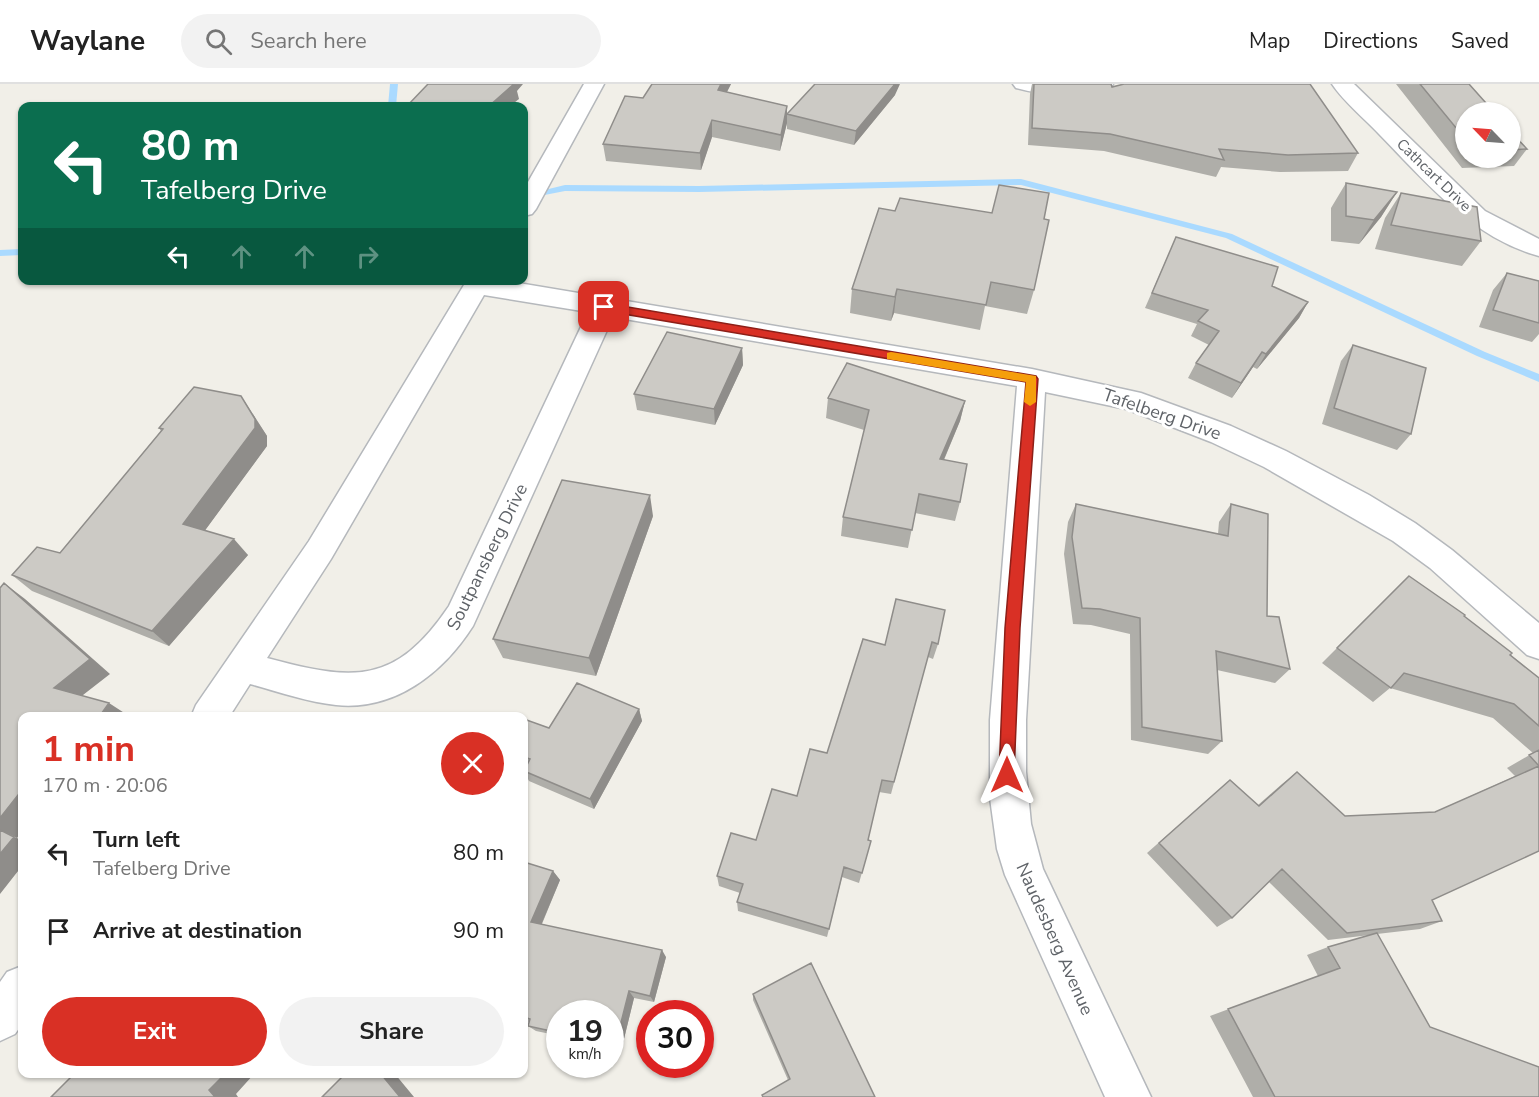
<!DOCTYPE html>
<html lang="en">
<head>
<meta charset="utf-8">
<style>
  body { margin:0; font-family:"Nunito Sans",sans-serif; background:#f2f2f2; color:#222; height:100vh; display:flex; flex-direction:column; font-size:22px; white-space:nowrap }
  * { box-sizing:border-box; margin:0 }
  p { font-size:20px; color:#767676 }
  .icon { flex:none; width:33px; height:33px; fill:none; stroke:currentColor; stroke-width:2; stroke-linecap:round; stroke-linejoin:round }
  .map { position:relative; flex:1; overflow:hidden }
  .sheet { position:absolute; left:18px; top:628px; width:510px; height:366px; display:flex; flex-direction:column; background:#fff; border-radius:12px; box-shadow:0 2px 4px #0004 }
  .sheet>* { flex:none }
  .banner { position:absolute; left:18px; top:18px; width:510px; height:183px; border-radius:12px; box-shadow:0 2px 4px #0004; background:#0b6e4f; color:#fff; overflow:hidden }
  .needle { width:39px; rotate:295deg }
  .buttons { position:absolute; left:1455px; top:18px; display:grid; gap:12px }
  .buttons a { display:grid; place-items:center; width:66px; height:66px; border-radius:50%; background:#fff; box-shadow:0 2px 4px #0004; font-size:30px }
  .speed { position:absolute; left:546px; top:916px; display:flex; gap:12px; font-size:30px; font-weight:700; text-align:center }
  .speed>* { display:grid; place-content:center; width:78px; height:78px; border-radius:50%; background:#fff; box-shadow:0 2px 4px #0004; line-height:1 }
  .speed small { font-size:15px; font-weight:400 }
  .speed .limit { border:9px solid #d22; background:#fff; color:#111 }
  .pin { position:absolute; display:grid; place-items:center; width:51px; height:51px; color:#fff; margin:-26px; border-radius:12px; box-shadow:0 3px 9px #0006 }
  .me { position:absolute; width:66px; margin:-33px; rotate:0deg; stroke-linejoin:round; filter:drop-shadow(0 0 4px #0008) }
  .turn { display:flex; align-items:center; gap:21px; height:126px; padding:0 24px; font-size:27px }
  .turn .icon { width:78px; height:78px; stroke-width:2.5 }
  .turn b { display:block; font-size:42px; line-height:51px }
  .lanes { display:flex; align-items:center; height:57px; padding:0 24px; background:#0003; justify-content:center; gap:30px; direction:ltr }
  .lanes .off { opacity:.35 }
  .round { display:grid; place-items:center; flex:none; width:63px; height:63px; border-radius:32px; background:#f2f2f2 }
  .summary { display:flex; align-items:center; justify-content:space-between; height:102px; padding:0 24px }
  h1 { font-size:36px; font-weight:700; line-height:45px; color:#d93025 }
  .action { display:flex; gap:12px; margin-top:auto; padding:12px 24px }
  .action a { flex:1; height:69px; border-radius:36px; background:#d93025; color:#fff; font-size:24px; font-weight:700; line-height:69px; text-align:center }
  .action a+a { background:#f2f2f2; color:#222 }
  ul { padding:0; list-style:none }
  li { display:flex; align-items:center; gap:18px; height:78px; padding:0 24px }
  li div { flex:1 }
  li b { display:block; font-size:22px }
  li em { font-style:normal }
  header { display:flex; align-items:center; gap:36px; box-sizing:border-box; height:84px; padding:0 30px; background:#fff; border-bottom:2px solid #e0e0e0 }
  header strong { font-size:28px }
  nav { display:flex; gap:33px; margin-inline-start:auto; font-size:21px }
  .search { width:420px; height:54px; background:#f2f2f2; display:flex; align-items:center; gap:15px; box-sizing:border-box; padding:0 21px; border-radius:33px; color:#767676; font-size:22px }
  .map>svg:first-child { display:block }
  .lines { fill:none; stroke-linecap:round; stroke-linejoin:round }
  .stream { fill:#aadaff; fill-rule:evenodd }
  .minor-casing { stroke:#b5b8bc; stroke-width:3 }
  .minor { fill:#fff; fill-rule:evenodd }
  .wall { fill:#afaea9 }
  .shaded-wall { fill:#8f8d8a }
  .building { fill:#cccac5; stroke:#8f8d8a; stroke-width:1.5 }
  .route { fill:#d93025; stroke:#8d1f18; stroke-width:1.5 }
  .slow { fill:#f59e0b }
  .labels { text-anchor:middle; stroke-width:6; stroke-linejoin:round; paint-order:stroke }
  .far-street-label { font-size:15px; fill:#5f6368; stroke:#fff }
  .street-label { font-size:18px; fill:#5f6368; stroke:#fff }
</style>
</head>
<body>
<header>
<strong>Waylane</strong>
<div class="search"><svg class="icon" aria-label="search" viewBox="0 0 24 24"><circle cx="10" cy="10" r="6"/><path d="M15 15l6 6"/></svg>Search here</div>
<nav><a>Map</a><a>Directions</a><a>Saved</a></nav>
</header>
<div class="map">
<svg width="1539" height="1013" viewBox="0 0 1539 1013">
  <rect width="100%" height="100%" fill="#f1efe8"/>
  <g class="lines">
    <path class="stream" d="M390,0h8l-2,22h-8z
      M1021,95l211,55 253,118 54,22v8l-62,-26 -251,-118 -205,-53 -322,7 -134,-1 -41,8v-4l41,-10 134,1z
      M22,165v6l-22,1v-6z"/>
    <g class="minor-casing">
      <path id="minor" d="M584,0h20l-68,125 -4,5 -8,2v-27z
        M1013,0h100l-3,4c-33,9 -61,9 -94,0z
        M1332,0h22l131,127 54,28v17c-67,-18 -113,-74 -160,-122 -15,-16 -35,-32 -47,-50z
        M467,196h34l531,89 109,24 90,33 55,25 83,44 46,28 37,27 87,73v36l-12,-4 -97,-87 -37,-27 -129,-74 -53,-25 -85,-33 -81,-17 -19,328v52l5,52 12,45 108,228h-46l-100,-222 -8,-26 -7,-51v-78l27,-334 -404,-69 -140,309c-30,47 -78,85 -137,79 -29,-3 -57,-13 -86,-21l-21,33h-38l5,-12 113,-164zM484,211l104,17 -139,294c-54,80 -96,75 -182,52l64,-99z
        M22,882v58l-7,10 -15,7v-59l7,-10z"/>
    </g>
    <use href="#minor" class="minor"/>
  </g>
  <path class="wall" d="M652,0h79l-4,8 60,14v17l-7,28 -68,-14 -11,33 -95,-9 -3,-17 40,-46z
    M1032,0h79l1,3 246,66 -10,18 -68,1 -59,-5 -5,10 -112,-26 -76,-6 2,-51z
    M1396,0h73l-3,28v46h44v-27l17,18 -13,17 -52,2z
    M895,11l-41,50 -67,-16v-15z
    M1346,99l51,9 -16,25 -22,27 -28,-3v-33z
    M1401,109l80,48 -19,25 -87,-17 10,-31z
    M992,129l52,6 -10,71 -7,24 -42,-8 -5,24 -86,-17 -3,8 -41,-8 2,-24z
    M1176,153l96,49 36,16 -9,16 -42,51 -4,-2 -21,31 -44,-20 8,-15 13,-18 -18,-9 6,-12 -52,-16z
    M1507,189l32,8v53l-7,8 -53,-15 14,-37z
    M1353,261l58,89 -14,16 -75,-26 19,-63z
    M742,264l1,17 -28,60 -78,-15 -3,-16z
    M828,314l137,3 -5,20 -16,39 16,42 -5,19 -40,-8 -7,35 -67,-12 2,-19 21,-87 -38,-12z
    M253,330l14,22v10l-62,84 43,25 -79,91 -137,-55 -20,-16 48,-22 101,-122 -2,-3z
    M1076,420l142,30 1,-12 12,-18 36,112 23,53 -15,14 -58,-13 5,71 -14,13 -77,-14 -1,-106 -39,-9 -18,-1 -9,-70 4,-32z
    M653,432l-57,160 -93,-18 -10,-19z
    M1409,492l55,40 75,62v173l-107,49 10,21 -22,8 -43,5 53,93 109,70h-286l-43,-81 108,-40 -11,-21 21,-8 42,-12 -42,5 -59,-58 -37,36 -15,9 -70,-74 83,-73 28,25 24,-21 15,-12 48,44 90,-4 80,-36 -8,-8 26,-15 -40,-35 -103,-30 -17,14 -51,-39z
    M896,515l42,45 -5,15 -5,-2 -37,137 -12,-2 -11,48 3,1 -12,42 -17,-6 -15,60 -89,-26 -1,-9 3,-9 -21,-7 -2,-10 39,-36 41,-44 30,-43 58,-108z
    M639,625l3,12 -48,88 -65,-28 -5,-10 2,-5 -2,-1v-46l25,9z
    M524,778l29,9 7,9 -18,44 124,33 -12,45 -20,-4 -13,53 -11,-3v-34h-50v22l-24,-5 -8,-5 1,-4 -5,-2z
    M753,910l122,103h-112l-1,-2 26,-15 -35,-80z"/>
  <path class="shaded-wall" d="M509,0h14l-6,7 2,8 -9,7h-21z
    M721,0h10l-12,23 -1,-17z
    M895,0h5l-5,11 -41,50 2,-14z
    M787,22v17l-7,28 1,-16z
    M712,36v17l-11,33 -1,-17z
    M1397,108l-16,25 -22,27 15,-24z
    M897,205l-3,24 -3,8 4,-24z
    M1308,218l-9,16 -42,51 9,-15z
    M742,264l1,17 -28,60 -1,-16z
    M1262,268l-9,15 -21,31 9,-15z
    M241,312l26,40v10l-69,94 -15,-16z
    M965,317l-5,20 -24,57 4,-19z
    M650,411l3,21 -57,160 -7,-18z
    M234,455l14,16 -79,91 -17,-15z
    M4,499l21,16 85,75 -36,28 -20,-14z
    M109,619l20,13 -1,1h-29z
    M639,625l3,12 -48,88 -4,-10z
    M22,706v41l-5,7 -17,-8v-12z
    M14,753l8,3v26l-22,28v-40z
    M553,787l7,9 -21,50 -8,-8z
    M662,866l4,7 -12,45 -4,-6z
    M629,907l5,7 -13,53 -6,-5z
    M225,990h29l-18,20 2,3h-23l-6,-7z
    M381,990h14l19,23h-14z"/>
  <path class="building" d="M428,0h86l-25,22h-82z
    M652,0h69l-3,6 69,16 -6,29 -69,-15 -12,33 -97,-9 22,-48 18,2z
    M815,0h80l-39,47 -69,-17z
    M1034,0h77l1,3 12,-3h186l48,69 -70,2 -69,-6 5,11 -114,-26 -78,-6z
    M1420,0h49l25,28h-28v28z
    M1510,47l17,18 -17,1z
    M1346,99l51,9 -23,28 -28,-4z
    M999,101l50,8 -5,26 5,1 -15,70 -43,-8 -5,23 -89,-16 -2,8 -43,-8 27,-81 16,3 5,-13 92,15z
    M1401,109l76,14 4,34 -90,-16z
    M1176,153l102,30 -6,19 36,16 -42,52 -4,-2 -21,31 -45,-20 23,-32 -21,-10 10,-11 -56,-17z
    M1507,189l32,8v42l-46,-13z
    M667,248l75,16 -28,61 -80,-15z
    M1353,261l73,23 -15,66 -77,-26z
    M847,279l118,38 -25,58 27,5 -7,38 -41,-8 -7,36 -69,-13 26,-107 -41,-12z
    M194,303l47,9 14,23v9l-72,96 51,15 -82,92 -140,-56 25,-28 23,6 103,-124 -4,-1z
    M562,396l88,15 -61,163 -96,-19z
    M1076,420l152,32 3,-32 37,10 -1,102 12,1 11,52 -74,-18 6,90 -80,-14 -2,-109 -40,-9 -18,-1 -10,-71z
    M1409,492l56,39 -1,1 48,37 -2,2 29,23v48l-25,-22 -110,-31 -13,15 -54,-40z
    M4,499l86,76 -36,29 55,15 -10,14h-77v73l-22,28v-230z
    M896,515l49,11 -7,34 -6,-2 -38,140 -12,-2 -14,60 3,1 -9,32 -18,-6 -15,62 -92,-27 6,-18 -26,-8 14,-43 25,7 16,-51 25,7 13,-47 17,4 36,-114 22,6z
    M577,599l62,26 -49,90 -66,-28 6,-12 -6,-2v-38l25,9z
    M1539,666v101l-107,49 10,21 -95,12 -65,-64 -50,49 -73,-75 71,-63 29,26 38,-34 48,44 90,-4 104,-46 -10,-11z
    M0,746l14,7 -14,17z
    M524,778l29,9 -22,51 131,28 -12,46 -21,-5 -14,55 -5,-1v-31h-50v19l-32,-7 2,-7 -6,-2z
    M1377,849l53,94 109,40v30h-264l-47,-88 112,-41 -12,-21z
    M811,879l64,134h-112l-1,-2 28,-16 -37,-85z
    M74,990h151l-16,16 6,7h-164z
    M345,990h36l19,23h-78z"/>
  <path class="route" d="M604,219l432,73 2,3 -18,249 -6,147 -2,5 -5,2 -6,-2 -2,-5 6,-147 21,-246 -426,-72v-6z"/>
  <path class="slow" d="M891,268l145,24v26l-6,4 -6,-4 2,-20 -139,-23v-6z"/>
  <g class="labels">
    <g class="far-street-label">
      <text transform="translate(1434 91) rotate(44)" y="5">Cathcart Drive</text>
    </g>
    <g class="street-label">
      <text transform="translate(1162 330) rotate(19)" y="6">Tafelberg Drive</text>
      <text transform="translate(487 473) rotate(-64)" y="6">Soutpansberg Drive</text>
      <text transform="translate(1055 855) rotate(66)" y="6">Naudesberg Avenue</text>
    </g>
  </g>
</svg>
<div class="buttons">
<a><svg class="needle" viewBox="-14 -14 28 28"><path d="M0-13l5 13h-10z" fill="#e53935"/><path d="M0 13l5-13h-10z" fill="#767676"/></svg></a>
</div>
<div class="speed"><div>19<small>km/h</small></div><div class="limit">30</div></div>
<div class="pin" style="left:604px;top:223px;background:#d93025"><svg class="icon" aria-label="arrive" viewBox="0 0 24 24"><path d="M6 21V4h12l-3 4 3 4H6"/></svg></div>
<svg class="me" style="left:1007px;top:691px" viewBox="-20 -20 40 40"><path d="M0-17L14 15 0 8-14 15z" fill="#d93025" stroke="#fff" stroke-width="4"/></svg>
<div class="banner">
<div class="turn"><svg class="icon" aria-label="left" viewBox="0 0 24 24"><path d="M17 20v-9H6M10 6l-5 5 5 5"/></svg><div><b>80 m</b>Tafelberg Drive</div></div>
<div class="lanes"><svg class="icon" aria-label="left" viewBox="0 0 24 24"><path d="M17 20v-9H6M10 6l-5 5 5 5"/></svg><svg class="icon off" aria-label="ahead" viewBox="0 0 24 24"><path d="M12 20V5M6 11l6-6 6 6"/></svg><svg class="icon off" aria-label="ahead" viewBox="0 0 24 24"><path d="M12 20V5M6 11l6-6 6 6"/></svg><svg class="icon off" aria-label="right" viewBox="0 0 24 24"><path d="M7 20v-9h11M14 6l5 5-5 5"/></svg></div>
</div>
<section class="sheet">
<div class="summary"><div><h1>1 min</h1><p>170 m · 20:06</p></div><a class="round" style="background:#d93025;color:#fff"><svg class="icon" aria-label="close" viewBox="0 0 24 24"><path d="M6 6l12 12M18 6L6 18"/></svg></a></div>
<ul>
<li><svg class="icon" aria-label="left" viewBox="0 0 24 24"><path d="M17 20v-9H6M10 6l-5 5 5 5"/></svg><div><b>Turn left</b><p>Tafelberg Drive</p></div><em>80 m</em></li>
<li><svg class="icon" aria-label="arrive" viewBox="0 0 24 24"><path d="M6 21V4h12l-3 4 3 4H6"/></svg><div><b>Arrive at destination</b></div><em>90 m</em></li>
</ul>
<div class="action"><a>Exit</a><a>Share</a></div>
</section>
</div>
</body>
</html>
